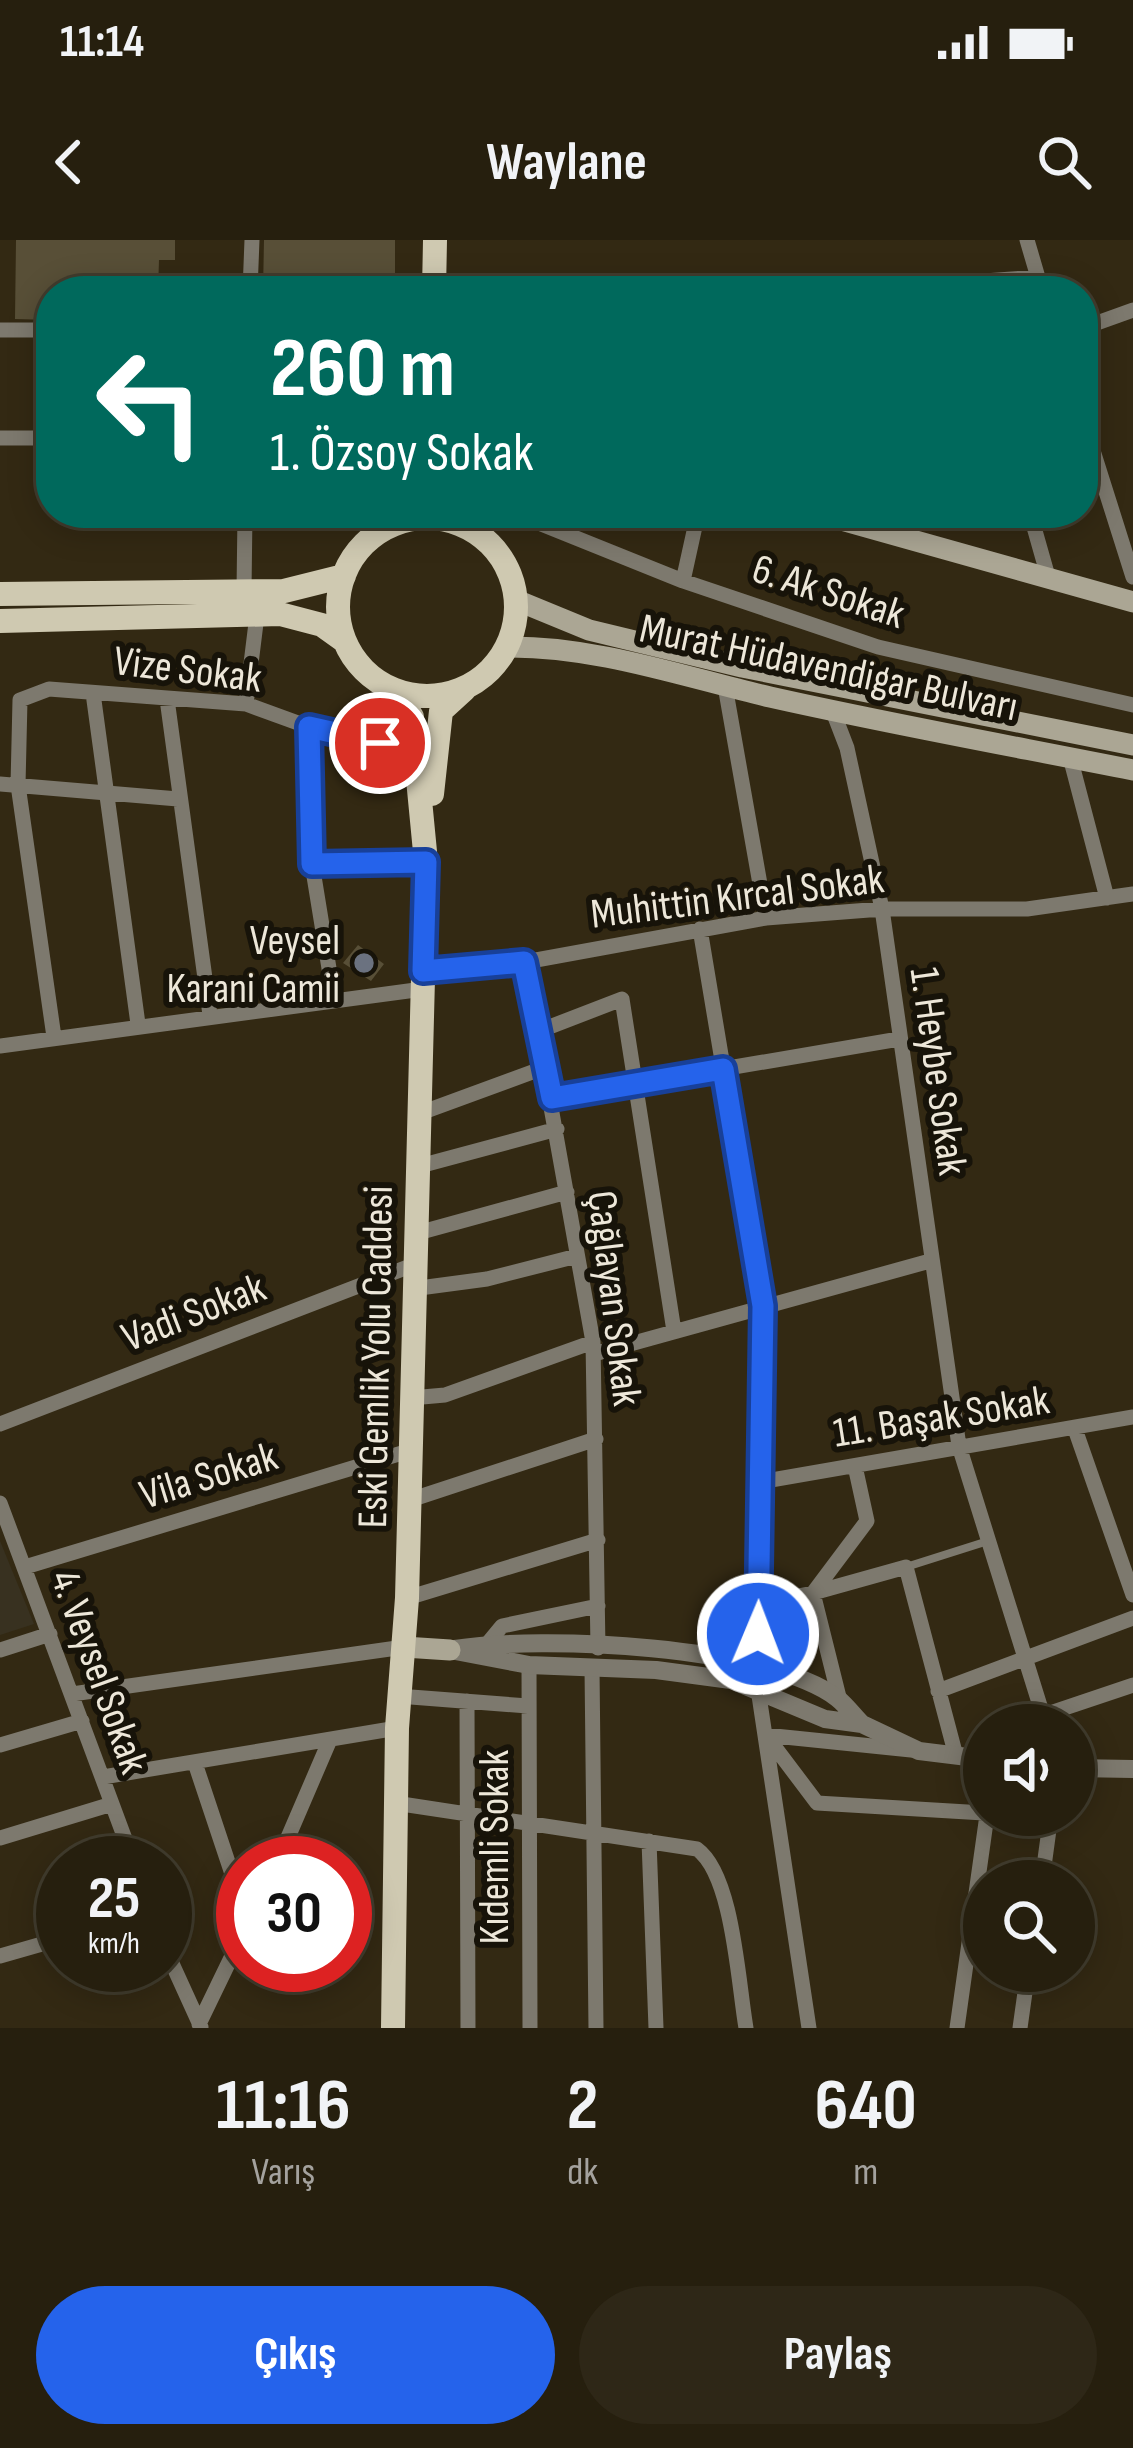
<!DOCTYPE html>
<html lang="tr">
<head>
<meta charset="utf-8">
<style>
  body { margin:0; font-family:"Sofia Sans Condensed",sans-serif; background:#2e2717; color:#f1f3f6; height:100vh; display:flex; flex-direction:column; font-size:45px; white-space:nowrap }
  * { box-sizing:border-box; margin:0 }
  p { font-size:39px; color:#a4a29e }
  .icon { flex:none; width:66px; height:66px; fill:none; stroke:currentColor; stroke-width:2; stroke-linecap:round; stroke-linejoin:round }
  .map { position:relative; height:1788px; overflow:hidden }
  .details { display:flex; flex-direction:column; background:#261f0e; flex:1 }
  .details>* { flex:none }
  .guide { position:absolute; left:36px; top:36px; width:1062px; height:252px; border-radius:48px; box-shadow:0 6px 30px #0003,0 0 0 3px #423d2e; background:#00695c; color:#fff; overflow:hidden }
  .buttons { position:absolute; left:963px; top:1464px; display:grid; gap:24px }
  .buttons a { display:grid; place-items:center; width:132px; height:132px; border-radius:50%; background:#261f0e; box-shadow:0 6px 30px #0003,0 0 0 3px #423d2e; font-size:60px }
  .speed { position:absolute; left:36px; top:1596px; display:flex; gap:24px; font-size:60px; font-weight:700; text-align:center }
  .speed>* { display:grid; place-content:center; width:156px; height:156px; border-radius:50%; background:#261f0e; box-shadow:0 6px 30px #0003,0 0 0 3px #423d2e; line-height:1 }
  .speed small { font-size:30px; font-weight:400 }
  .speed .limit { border:18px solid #d22; background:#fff; color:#111 }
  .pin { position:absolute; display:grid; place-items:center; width:102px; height:102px; color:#fff; margin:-51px; border:6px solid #fff; border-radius:50%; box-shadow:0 3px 12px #0007 }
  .me { position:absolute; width:132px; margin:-66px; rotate:1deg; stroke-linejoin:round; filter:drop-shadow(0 0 9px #0008) }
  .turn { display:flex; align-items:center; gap:42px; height:252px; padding:0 36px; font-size:54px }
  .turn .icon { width:156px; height:156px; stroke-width:2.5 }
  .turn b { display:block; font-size:84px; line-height:102px }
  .eta { display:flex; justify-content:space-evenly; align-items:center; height:204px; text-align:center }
  .eta b { font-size:72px; font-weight:700; line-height:84px }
  .cta { display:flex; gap:24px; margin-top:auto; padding:24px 36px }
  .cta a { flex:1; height:138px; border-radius:72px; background:#2563eb; color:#fff; font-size:48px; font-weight:700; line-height:138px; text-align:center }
  .cta a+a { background:#2e2717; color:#f1f3f6 }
  .status { display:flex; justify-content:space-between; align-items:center; height:84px; padding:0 60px; background:#261f0e; direction:ltr }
  .status svg { height:33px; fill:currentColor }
  header { display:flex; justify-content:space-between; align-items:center; height:156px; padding:0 36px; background:#261f0e; font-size:54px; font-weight:700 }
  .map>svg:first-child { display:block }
  .commercial { fill:#383120 }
  .building { fill:#584f37 }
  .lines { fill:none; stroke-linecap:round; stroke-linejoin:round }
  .service { stroke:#7d796e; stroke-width:8 }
  .minor { stroke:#7d796e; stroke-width:15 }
  .tertiary { stroke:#7d796e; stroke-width:18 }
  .secondary { stroke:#aba694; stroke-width:21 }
  .primary { stroke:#cfc9b1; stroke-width:24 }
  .route-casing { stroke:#184099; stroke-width:30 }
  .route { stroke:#2563eb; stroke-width:21 }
  .worship-dot { fill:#6b7280; stroke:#171309; stroke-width:4.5 }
  .labels { text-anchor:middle; stroke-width:12; stroke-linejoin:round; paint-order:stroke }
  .street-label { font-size:42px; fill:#ede7d9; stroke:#171309 }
  .poi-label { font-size:42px; fill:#ede7d9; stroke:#171309; text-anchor:end }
</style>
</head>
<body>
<div class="status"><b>11:14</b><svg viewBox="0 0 49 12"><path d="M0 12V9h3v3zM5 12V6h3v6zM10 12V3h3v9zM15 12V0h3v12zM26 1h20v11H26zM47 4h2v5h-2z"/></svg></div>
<header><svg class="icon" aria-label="back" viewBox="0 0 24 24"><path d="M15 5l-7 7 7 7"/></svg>Waylane<svg class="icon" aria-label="search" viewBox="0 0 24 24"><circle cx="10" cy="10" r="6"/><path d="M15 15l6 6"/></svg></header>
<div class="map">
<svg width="1133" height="1788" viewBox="0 0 1133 1788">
  <rect width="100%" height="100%" fill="#332913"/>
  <path class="commercial" d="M0,1301l34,83 -34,11z"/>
  <path class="building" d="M16,0h159v20h-16l-1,31h-107v29l-36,-1z
    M264,0h131v51h-132z
    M358,705l26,19 -13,17 -28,-18z"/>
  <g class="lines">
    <path class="service" d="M906,1327l82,-26"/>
    <path class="minor" d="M1027,0l15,51
      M250,51l2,-51
      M848,51l190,-14
      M1083,88l50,-18
      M0,90h51
      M1083,179l50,158
      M0,198h51
      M514,273l169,68 195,66 255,58
      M1030,273l19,67
      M683,341l15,-68
      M244,351l1,-78
      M725,446l41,232
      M93,453l45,331
      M167,459l43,316
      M246,464l11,-89
      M832,469l15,39 35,161 77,537 87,279
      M309,487l3,137 22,135
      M1070,517l37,141
      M0,544l178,15
      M312,624l114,-2
      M700,689l63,377 -6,357
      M525,722l68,380 5,306
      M423,731l102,-9 241,-44 116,-9h145l106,-15
      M539,791l83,-32 52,332
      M54,797l-36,-252 2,-85 29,-11 197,15 63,23 106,24
      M0,806l423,-57
      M552,858l347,-59
      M418,874l128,-47
      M416,927l141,-38
      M414,994l153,-42
      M412,1049l75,-10 90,-23
      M594,1114l336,-93
      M411,1158l34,-3 148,-53
      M0,1184l413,-159
      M1075,1189l58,166
      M760,1242l373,-65
      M410,1260l186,-61
      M0,1263l134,360
      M25,1327l387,-117
      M407,1358l191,-58
      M759,1364l54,-11 54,-72 -12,-55
      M483,1409l19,-23 96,-20
      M0,1410l50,-16
      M529,1425l1,363
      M592,1428l4,360
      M758,1449l51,339
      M938,1451l195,-73
      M72,1454l332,-47
      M398,1456l130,10
      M467,1461l1,327
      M840,1461l-27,-108 93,-26 50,189
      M1044,1475l89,-30
      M765,1495l146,15
      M768,1498l49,65 167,10
      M0,1505l82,-24
      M195,1523l48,144
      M103,1537l294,-49
      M395,1563l302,46c36,26 41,133 49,179
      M0,1598l112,-34
      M649,1601l7,187
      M277,1623l52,-121
      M1042,1641l9,-66
      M165,1708l36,79
      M0,1716l63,-18
      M199,1784l44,-91
      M957,1788l30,-213
      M1020,1788l8,-57"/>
    <path class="tertiary" d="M455,1409c86,-14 312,-4 382,49 9,7 17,18 25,26
      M450,1410l79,15 127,5 75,10 94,39 37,5 57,27 65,8
      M1074,1528l59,1"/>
    <path class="secondary" d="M816,273l317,89
      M516,360l73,30 153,37 391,78
      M507,407c89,-1 177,30 263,50 120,27 242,49 363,73
      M404,1407l46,3"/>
    <path class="primary" d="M434,51l1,-51
      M338 367a89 89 0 1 1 178 0a89 89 0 1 1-178 0Z
      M0,354l284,-3 60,-15
      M0,381l280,-7 42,11 21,15
      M432,554l9,-83 23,-21
      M393,1788l4,-300 10,-130 19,-736 -14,-145 -15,-25"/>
  </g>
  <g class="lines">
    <g class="route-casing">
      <path id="route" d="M380,503l-71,-16 3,137 114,-2 -3,109 101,-9 28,136 171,-29 40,237 -5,328"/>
    </g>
    <use href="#route" class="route"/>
  </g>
  <circle class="worship-dot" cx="364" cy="723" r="12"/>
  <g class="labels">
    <g class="street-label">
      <text transform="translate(829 350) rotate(18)" y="15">6. Ak Sokak</text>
      <text transform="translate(829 426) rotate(12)" y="15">Murat Hüdavendigar Bulvarı</text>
      <text transform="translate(188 428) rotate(7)" y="15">Vize Sokak</text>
      <text transform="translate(737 655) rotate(-7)" y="15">Muhittin Kırcal Sokak</text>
      <text transform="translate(940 831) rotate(82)" y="15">1. Heybe Sokak</text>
      <text transform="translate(616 1058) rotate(83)" y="15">Çağlayan Sokak</text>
      <text transform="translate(193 1071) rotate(-21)" y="15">Vadi Sokak</text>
      <text transform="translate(374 1117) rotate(-89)" y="15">Eski Gemlik Yolu Caddesi</text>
      <text transform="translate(941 1175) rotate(-9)" y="15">11. Başak Sokak</text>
      <text transform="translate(208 1234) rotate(-17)" y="15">Vila Sokak</text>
      <text transform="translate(101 1431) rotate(70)" y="15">4. Veysel Sokak</text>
      <text transform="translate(493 1607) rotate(-90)" y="15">Kıdemli Sokak</text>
    </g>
    <g class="poi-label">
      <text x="340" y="714">Veysel<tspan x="340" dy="48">Karani Camii</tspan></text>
    </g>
  </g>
</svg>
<div class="buttons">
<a><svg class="icon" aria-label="sound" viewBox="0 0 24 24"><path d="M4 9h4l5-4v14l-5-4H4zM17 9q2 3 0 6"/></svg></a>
<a><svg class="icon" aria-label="search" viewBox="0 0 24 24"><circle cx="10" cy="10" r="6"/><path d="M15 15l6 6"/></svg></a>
</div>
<div class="speed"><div>25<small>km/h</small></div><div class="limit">30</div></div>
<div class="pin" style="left:380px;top:503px;background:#d93025"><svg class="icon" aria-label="arrive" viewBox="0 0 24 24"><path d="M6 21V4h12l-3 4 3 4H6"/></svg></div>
<svg class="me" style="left:758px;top:1394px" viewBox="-20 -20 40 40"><circle r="17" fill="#2563eb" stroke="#fff" stroke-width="3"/><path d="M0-11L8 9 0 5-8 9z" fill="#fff"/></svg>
<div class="guide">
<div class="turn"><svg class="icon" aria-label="left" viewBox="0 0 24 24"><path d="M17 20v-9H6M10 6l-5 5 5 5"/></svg><div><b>260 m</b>1. Özsoy Sokak</div></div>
</div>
</div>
<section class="details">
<div class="eta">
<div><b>11:16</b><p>Varış</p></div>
<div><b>2</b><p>dk</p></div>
<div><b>640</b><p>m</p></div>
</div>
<div class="cta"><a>Çıkış</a><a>Paylaş</a></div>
</section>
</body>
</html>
